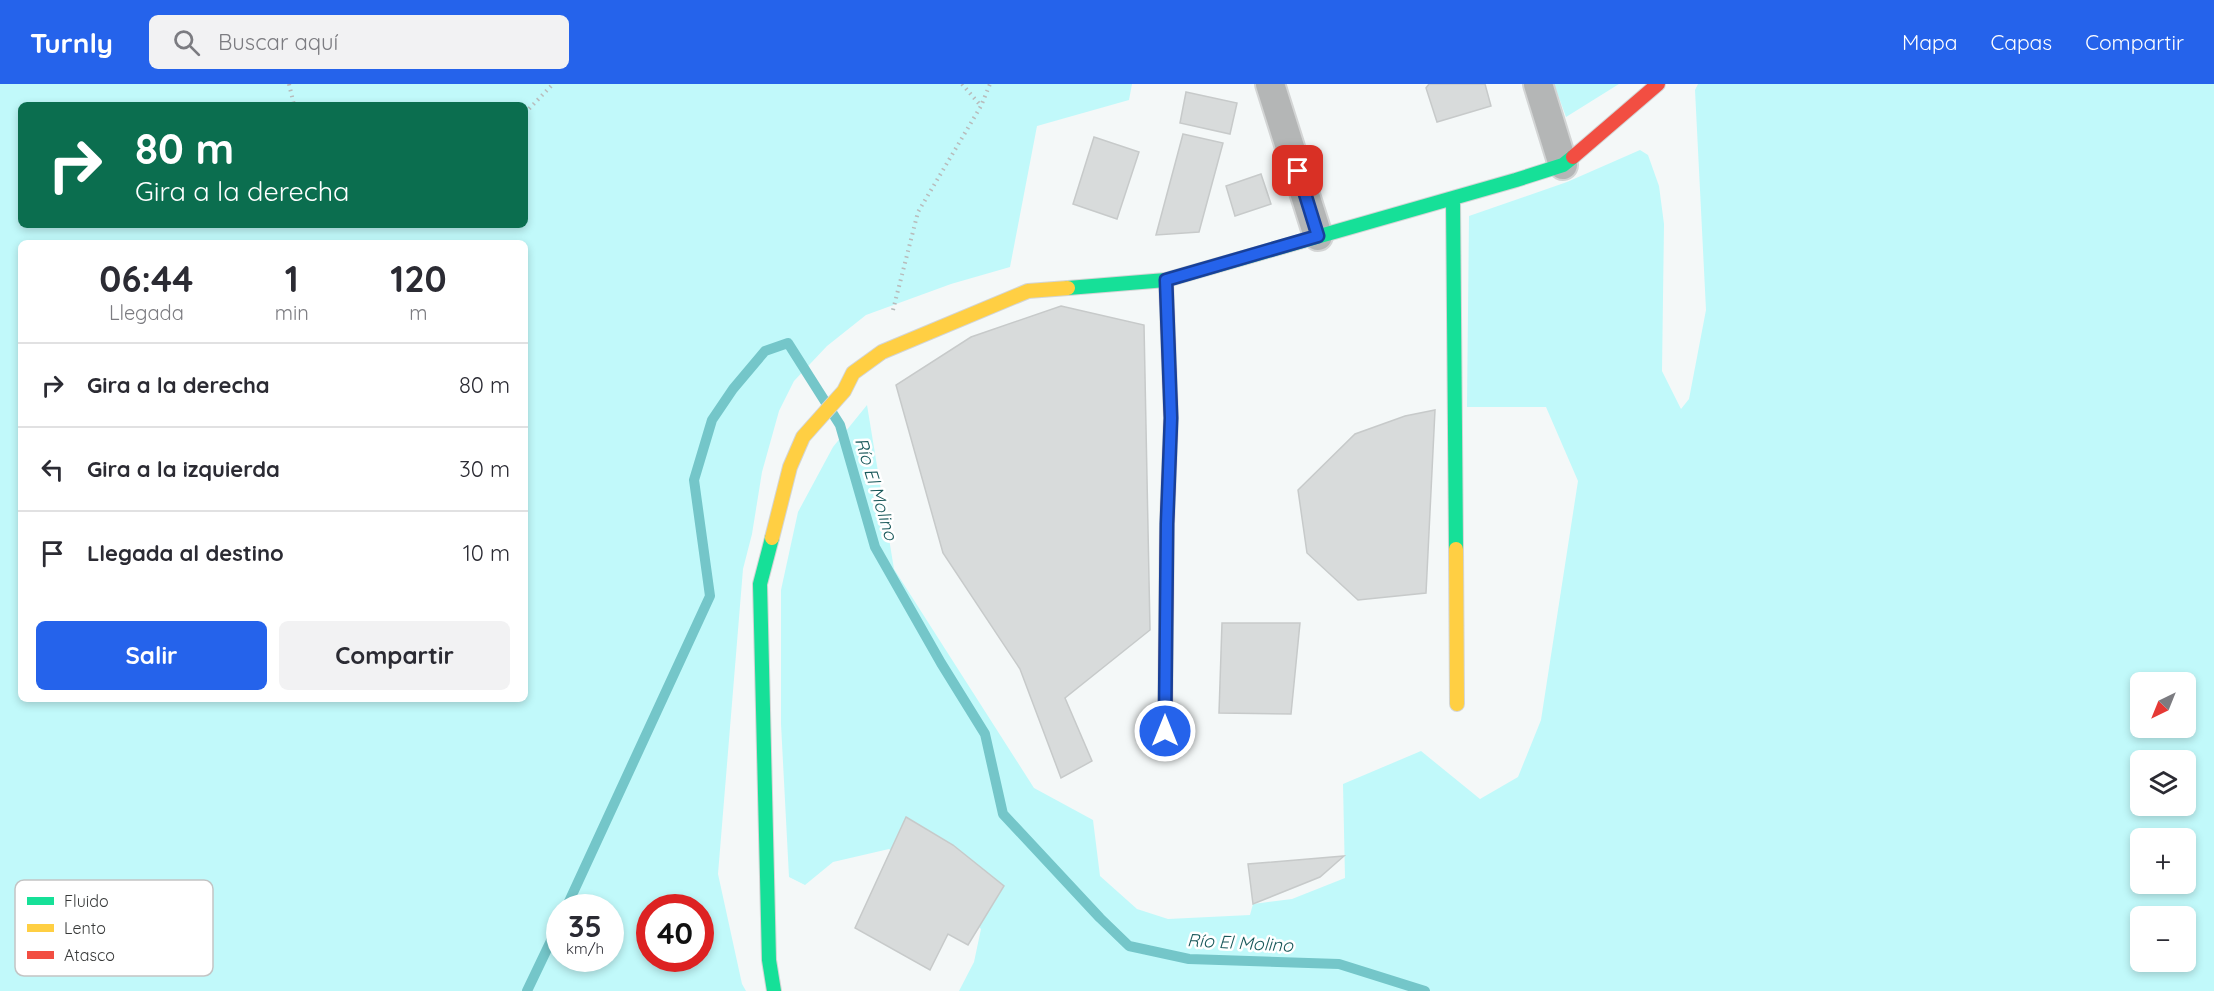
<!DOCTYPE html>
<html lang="es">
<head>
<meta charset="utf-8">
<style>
  body { margin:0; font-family:Quicksand,sans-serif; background:#f2f2f3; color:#2b2b33; height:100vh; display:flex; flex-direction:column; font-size:22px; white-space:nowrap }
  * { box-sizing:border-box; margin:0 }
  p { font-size:20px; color:#7c7c81 }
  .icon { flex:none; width:33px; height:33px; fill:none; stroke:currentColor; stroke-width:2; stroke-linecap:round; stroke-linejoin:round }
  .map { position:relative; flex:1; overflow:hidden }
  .details { position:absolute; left:18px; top:156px; width:510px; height:462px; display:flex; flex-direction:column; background:#fff; border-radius:9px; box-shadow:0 3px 9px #0003 }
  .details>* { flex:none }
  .banner { position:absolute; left:18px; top:18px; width:510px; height:126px; border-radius:9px; box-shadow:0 3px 9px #0003; background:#0b6e4f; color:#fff; overflow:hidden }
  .needle { width:39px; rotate:223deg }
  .fabs { position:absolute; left:2130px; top:588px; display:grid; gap:12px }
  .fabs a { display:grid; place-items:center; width:66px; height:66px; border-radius:9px; background:#fff; box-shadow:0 3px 9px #0003; font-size:30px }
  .speed { position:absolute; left:546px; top:810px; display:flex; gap:12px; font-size:30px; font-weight:700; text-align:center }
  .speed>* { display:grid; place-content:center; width:78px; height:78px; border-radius:50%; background:#fff; box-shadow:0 3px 9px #0003; line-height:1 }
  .speed small { font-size:15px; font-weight:400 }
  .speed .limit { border:9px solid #d22; background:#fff; color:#111 }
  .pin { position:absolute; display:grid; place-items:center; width:51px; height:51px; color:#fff; margin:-26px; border-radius:12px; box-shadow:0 3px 9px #0006 }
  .me { position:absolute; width:66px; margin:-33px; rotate:0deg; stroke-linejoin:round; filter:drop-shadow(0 0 4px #0008) }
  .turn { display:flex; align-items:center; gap:21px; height:126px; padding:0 18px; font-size:27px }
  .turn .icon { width:78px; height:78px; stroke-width:2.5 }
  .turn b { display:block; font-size:42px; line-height:51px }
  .eta { display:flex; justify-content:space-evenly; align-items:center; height:102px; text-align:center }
  .eta b { font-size:36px; font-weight:800; line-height:42px }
  .cta { display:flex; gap:12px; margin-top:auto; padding:12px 18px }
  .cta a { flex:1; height:69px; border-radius:9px; background:#2563eb; color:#fff; font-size:24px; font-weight:800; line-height:69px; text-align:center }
  .cta a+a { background:#f2f2f3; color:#2b2b33 }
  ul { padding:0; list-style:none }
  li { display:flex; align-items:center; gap:18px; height:84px; padding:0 18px; border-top:2px solid #e1e1e2 }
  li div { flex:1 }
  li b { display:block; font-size:22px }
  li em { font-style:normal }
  header { display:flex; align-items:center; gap:36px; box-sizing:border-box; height:84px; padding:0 30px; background:#2563eb; color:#fff }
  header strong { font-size:28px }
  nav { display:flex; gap:33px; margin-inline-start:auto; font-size:21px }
  .search { width:420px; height:54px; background:#f2f2f3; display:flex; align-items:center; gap:15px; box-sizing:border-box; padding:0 21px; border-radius:9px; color:#7c7c81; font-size:22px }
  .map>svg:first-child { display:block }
  .green { fill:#c1f9fa; fill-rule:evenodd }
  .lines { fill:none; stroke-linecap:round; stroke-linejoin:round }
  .stream { stroke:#74c6c9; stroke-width:10 }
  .building { fill:#d8dbdb; stroke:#c7caca; stroke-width:1.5 }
  .street-casing { stroke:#d3d5d5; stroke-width:32 }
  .fast-casing { stroke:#d3d5d5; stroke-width:16 }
  .slow-casing { stroke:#d3d5d5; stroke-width:16 }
  .jam-casing { stroke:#d3d5d5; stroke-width:16 }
  .path { stroke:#b8bbbb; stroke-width:4; stroke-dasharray:1.5 4.5; stroke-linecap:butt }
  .street { stroke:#b4b6b6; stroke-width:28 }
  .fast { stroke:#16e098; stroke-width:14 }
  .slow { stroke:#ffcf43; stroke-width:14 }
  .jam { stroke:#f24e42; stroke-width:14 }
  .route-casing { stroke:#184099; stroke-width:15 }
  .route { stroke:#2563eb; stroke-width:10 }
  .labels { text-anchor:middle; stroke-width:5; stroke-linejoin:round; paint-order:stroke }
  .water-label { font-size:18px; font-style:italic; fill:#18585a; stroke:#fff }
  .key { fill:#fff; stroke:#c3c4c4; stroke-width:1.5 }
  .key-label { font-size:16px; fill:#373939 }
</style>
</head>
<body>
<header>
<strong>Turnly</strong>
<div class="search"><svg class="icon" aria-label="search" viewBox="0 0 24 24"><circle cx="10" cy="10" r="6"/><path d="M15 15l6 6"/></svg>Buscar aquí</div>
<nav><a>Mapa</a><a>Capas</a><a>Compartir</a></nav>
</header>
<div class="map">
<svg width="2214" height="907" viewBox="0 0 2214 907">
  <rect width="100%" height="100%" fill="#f4f8f8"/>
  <path class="green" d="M0,0h1132l-3,16 -92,26 -27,141 -59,17 -85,31 -39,31 -33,35 -15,30 -17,61 -10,62 -9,35 -25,305 24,110 4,7h-746zM21,21h504v120h-504zM21,159h504v456h-504zM560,824h50v50h-50zM650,824h50v50h-50z
    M1554,0h65l-53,33z
    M1698,0h516v907h-1255l15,-29 7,-33 -51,-52 -41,-28 -56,13 -28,23 -16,-8 -8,-153v-134l17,-78 35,-65 34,-42 27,164 140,219 59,32 7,56 37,33 31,10 82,-4 3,-11 39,-5 53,-21 -2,-94 78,-33 59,48 38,-22 23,-57 37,-239 -32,-74h-79l2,-191 98,-34 73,-32 8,5 11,31 5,38 -2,147 19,38 8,-10 17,-89 -11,-220zM2140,598h46v46h-46zM2140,676h46v46h-46zM2140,754h46v46h-46zM2140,832h46v46h-46z"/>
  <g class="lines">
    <path class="stream" d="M566,824l144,-312 -16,-116 18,-60 21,-31 32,-38 23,-8 52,82 35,122 66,116 44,71 18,80 97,104 29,28 60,13 150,5 86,27
      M527,907l33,-69"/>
  </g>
  <path class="building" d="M1429,0h56l6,22 -54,16 -11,-34z
    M1186,8l51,11 -7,31 -50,-11z
    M1183,50l40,9 -24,89 -43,3z
    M1094,53l45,15 -22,67 -44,-15z
    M1261,90l10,30 -36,12 -9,-30z
    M1061,222l83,19 6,305 -85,68 27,63 -31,17 -41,-109 -77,-116 -47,-168 75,-48z
    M1435,326l-9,183 -68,7 -51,-47 -9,-63 57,-56 50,-18z
    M1222,539h78l-9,91 -72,-1z
    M906,733l47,28 51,41 -36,59 -20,-11 -18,36 -75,-42z
    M1344,772l-24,21 -67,27 -5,-40z"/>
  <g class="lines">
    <g class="street-casing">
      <path id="street" d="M1270,0l48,152
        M1538,0l25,81"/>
    </g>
    <g class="fast-casing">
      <path id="fast" d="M1453,114l3,351
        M1068,204l98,-8 350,-100 47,-15 10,-8
        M772,454l-12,46 9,376 5,31"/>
    </g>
    <g class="slow-casing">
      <path id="slow" d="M772,454l18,-71 13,-30 41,-46 9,-18 29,-21 146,-61 40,-3
        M1456,465l1,155"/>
    </g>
    <g class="jam-casing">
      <path id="jam" d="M1573,73l85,-73
        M1165,647l2,-207 4,-106 -5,-138"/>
    </g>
    <path class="path" d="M289,0l5,21
      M962,0l19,22
      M525,29l28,-29
      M893,226l25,-98 63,-106 9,-22"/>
    <use href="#street" class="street"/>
    <use href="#fast" class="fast"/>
    <use href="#slow" class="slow"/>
    <use href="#jam" class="jam"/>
  </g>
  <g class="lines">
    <g class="route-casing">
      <path id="route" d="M1165,647l2,-207 4,-106 -5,-138 152,-44 -20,-65"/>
    </g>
    <use href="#route" class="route"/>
  </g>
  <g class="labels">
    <g class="water-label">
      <text transform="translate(876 405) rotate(73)" y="6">Río El Molino</text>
      <text transform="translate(1240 859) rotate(3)" y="6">Río El Molino</text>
    </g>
  </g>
  <rect x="15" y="796" width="198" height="96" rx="9" class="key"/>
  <rect x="27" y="813" width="27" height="8" fill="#16e098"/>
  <rect x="27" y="840" width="27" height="8" fill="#ffcf43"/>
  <rect x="27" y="867" width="27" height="8" fill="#f24e42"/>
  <g class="key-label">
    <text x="64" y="823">Fluido</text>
    <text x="64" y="850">Lento</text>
    <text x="64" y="877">Atasco</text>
  </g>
</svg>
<div class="fabs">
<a><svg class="needle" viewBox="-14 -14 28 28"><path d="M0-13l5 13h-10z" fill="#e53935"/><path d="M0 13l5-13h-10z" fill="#7c7c81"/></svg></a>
<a><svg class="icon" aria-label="layers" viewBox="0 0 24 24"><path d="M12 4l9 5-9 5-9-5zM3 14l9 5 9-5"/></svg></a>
<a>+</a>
<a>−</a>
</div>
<div class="speed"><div>35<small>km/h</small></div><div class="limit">40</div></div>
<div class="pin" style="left:1298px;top:87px;background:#d93025"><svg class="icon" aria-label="arrive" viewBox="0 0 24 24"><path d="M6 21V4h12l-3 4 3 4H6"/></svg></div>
<svg class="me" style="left:1165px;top:647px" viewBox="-20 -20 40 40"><circle r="17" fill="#2563eb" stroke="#fff" stroke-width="3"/><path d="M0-11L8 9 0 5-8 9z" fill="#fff"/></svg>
<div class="banner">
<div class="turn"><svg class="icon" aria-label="right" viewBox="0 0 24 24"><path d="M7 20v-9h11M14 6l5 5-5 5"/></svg><div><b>80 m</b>Gira a la derecha</div></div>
</div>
<section class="details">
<div class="eta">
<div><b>06:44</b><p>Llegada</p></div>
<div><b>1</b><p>min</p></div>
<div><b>120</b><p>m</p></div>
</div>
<ul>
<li><svg class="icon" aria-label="right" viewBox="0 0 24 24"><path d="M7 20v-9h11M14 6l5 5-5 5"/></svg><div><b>Gira a la derecha</b></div><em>80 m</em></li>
<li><svg class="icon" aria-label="left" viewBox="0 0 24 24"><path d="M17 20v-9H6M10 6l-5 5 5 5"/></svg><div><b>Gira a la izquierda</b></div><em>30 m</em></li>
<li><svg class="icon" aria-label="arrive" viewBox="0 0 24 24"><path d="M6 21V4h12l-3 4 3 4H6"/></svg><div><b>Llegada al destino</b></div><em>10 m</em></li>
</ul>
<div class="cta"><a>Salir</a><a>Compartir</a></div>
</section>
</div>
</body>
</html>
